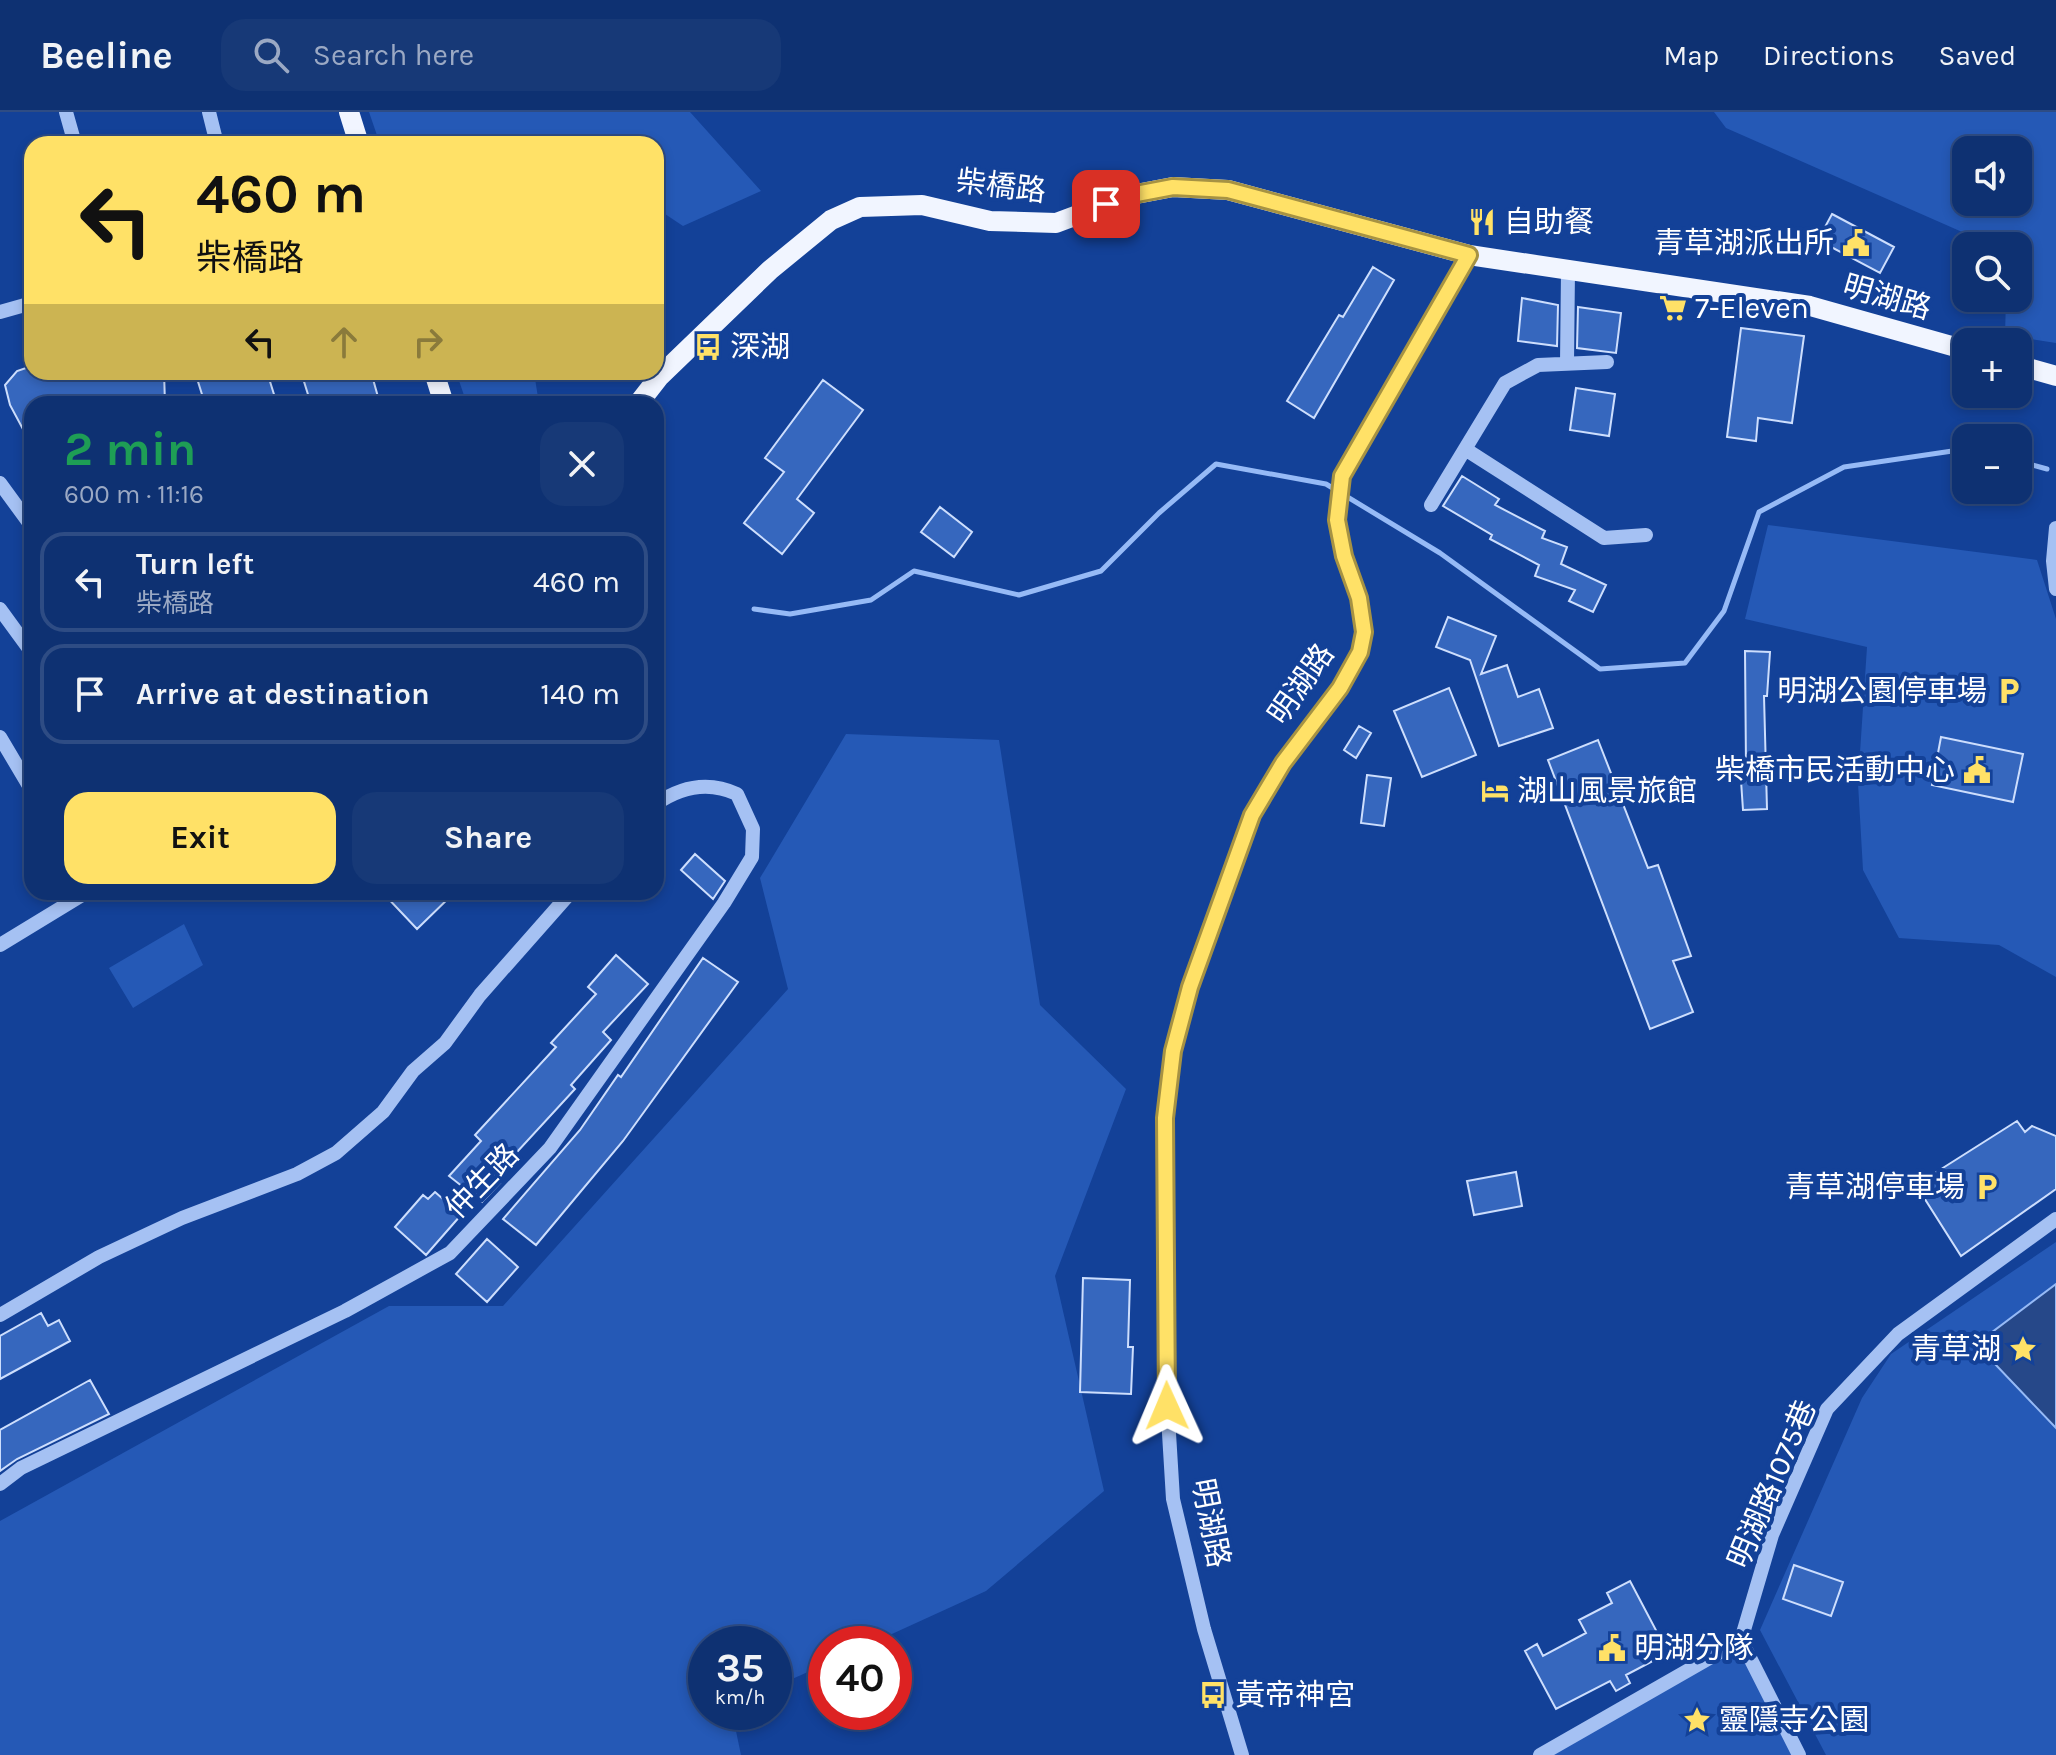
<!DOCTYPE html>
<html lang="en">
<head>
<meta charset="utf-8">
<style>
  body { margin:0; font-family:Karla,"Noto Sans TC",sans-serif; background:#173977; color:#f1f3f6; height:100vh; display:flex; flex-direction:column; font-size:30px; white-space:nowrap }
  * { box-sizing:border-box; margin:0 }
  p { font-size:26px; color:#9ba9c4 }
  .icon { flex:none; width:44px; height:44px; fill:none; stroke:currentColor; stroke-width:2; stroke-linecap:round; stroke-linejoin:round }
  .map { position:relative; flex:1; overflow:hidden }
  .details { position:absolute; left:24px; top:284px; width:640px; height:504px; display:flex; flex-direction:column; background:#0e3172; border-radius:24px; box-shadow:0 4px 12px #0003,0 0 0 2px #2e4c84 }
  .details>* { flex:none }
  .hud { position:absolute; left:24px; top:24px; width:640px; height:244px; border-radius:24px; box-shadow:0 4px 12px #0003,0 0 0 2px #2e4c84; background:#ffe167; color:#111; overflow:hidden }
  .controls { position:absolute; left:1952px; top:24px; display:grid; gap:16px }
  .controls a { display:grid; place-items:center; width:80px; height:80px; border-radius:16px; background:#0e3172; box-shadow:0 4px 12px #0003,0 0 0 2px #2e4c84; font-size:40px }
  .speed { position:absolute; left:688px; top:1514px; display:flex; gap:16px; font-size:40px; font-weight:700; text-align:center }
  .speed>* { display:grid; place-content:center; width:104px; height:104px; border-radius:50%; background:#0e3172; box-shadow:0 4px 12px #0003,0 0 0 2px #2e4c84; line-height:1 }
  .speed small { font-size:20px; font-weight:400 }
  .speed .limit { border:12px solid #d22; background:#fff; color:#111 }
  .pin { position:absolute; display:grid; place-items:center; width:68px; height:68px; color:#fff; margin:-34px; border-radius:16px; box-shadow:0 4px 12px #0006 }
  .me { position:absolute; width:88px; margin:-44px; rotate:359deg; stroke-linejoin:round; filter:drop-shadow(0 0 6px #0008) }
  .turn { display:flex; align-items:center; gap:28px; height:168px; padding:0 40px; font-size:36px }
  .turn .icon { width:104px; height:104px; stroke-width:2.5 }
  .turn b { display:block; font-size:56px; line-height:68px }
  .lanes { display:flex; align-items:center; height:76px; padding:0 40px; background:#0003; justify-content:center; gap:40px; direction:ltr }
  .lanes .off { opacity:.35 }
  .round { display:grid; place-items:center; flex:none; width:84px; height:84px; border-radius:24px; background:#173977 }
  .headline { display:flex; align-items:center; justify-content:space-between; height:136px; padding:0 40px }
  h1 { font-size:48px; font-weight:700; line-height:60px; color:#1e9e55 }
  .button { display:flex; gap:16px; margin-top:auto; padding:16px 40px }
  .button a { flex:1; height:92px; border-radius:24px; background:#ffe167; color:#111; font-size:32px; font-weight:700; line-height:92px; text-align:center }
  .button a+a { background:#173977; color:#f1f3f6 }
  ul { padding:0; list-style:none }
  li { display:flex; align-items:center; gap:24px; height:100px; margin:0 16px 12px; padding:0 24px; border:4px solid #2e4c84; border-radius:24px }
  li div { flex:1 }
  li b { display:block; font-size:30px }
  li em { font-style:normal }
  header { display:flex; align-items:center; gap:48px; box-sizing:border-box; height:112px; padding:0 40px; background:#0e3172; border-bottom:2px solid #2e4c84 }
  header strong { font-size:38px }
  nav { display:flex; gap:44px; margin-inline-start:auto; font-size:28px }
  .search { width:560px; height:72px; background:#173977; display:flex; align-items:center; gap:20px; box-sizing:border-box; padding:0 28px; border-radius:24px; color:#9ba9c4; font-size:30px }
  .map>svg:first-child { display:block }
  .green { fill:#2559b6; fill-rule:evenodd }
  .water { fill:#264889; stroke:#96baf6; stroke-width:2 }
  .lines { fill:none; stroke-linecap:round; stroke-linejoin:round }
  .stream { stroke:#96baf6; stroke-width:5 }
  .building { fill:#3667be; stroke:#cddefd; stroke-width:2 }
  .minor { stroke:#a5c1f3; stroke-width:14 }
  .major { stroke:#f1f5ff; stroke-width:20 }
  .route-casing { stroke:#a69243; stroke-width:20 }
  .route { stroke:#ffe167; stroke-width:14 }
  .labels { text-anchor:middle; stroke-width:8; stroke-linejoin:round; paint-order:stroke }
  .street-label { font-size:30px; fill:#fff; stroke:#134198 }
  .poi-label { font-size:30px; fill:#fff; stroke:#134198; text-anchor:start }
</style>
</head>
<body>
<header>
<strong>Beeline</strong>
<div class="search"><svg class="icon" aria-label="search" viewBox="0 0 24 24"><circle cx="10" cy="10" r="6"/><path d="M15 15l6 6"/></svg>Search here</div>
<nav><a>Map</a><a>Directions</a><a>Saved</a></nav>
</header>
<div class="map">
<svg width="2056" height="1643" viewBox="0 0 2056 1643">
  <rect width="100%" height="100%" fill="#134198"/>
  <path class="green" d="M369,0h321l71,79 -78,35 -27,-18v-64h-276z
    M1714,0h342v231l-51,-8 1,-37h12v-52h-24l-268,-118zM2018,38v52h-52v-52z
    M456,260h78l5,32h-72z
    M1768,413l269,35 19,59v358l-57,-32 -100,-7 -36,-68 -5,-87 9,-136 -122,-28z
    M846,622l153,6 41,265 86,84 -71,187 49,215 -118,100 -116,53h-44v20l-52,23v-43h-68v68h26l9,43h-741v-234l389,-215h114l285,-317 -28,-111z
    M184,812l19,41 -70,43 -24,-40z
    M2056,1130v513h-230l-66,-125 102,-232 29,-44z
    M1741,1528l57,115h-258z"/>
  <path class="water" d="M2056,1172v144l-62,-65 -7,-27z"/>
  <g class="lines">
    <path class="stream" d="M2018,349l29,8
      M754,497l36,5 81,-14 43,-29 105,24 82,-24 58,-58 57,-49 110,20 114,69 160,116 85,-6 39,-52 35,-99 85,-45 122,-18"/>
  </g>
  <path class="building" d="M1832,102l62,33 -14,26 -62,-33z
    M1373,155l21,13 -80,138 -27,-17 52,-86 4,2z
    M1522,186l36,7 -1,41 -39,-5z
    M1578,195l43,6 -5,40 -39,-5z
    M1741,216l63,8 -12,87 -34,-5 -2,23 -29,-4z
    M32,254v6h132l1,32h-133v42l-22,-41 -5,-20 12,-14z
    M195,260h72l10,32h-72z
    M301,260h70l9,32h-69z
    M823,268l40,30 -66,89 17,14 -32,41 -38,-31 40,-51 -19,-14z
    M1576,276l39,6 -6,42 -39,-6z
    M1462,364l37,23 -4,6 50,26 -3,7 25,9 -6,17 45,21 -13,27 -24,-11 6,-11 -40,-14 4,-11 -49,-26 2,-4 -49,-29z
    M940,395l32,25 -18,25 -33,-25z
    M1448,505l48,19 -15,38 26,-9 11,32 21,-8 14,39 -54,18 -29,-86 -34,-13z
    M1745,539l25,1 -3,44h-3l3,113 -24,1 -3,-44h6z
    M1449,576l27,67 -54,22 -28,-66z
    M1359,614l12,7 -15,25 -12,-8z
    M1941,625l82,17 -10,48 -81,-17z
    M1598,628l50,128 10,-3 33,91 -18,5 20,51 -43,17 -102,-269z
    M1367,663l24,3 -7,48 -23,-3z
    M695,742l30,27 -12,18 -32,-29z
    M382,780h73l-38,37z
    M616,843l32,29 -45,48 8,8 -40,45 4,4 -81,88 6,6 -18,19 -33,-26 32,-35 -6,-6 81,-88 -5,-4 45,-49 -8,-7z
    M703,846l35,24 -115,159 -87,104 -33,-26 77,-89 38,-55 3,2z
    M2017,1009l8,11 7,-6 24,10v53l-95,67 -45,-71z
    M1516,1060l6,34 -48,9 -7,-34z
    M435,1080l26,23 -35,40 -31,-28 28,-32 5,4z
    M487,1127l31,28 -31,35 -31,-28z
    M1083,1166l47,2 -2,67h5l-2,47 -51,-2z
    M41,1201l7,13 11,-6 11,21 -70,38v-43z
    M90,1268l19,34 -92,45 -17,12v-41z
    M1794,1453l49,17 -12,34 -48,-17z
    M1630,1469l38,72 -42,22 4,8 -14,8 -6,-10 -54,28 -31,-58 12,-7 6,12 43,-23 -7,-13 33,-17 -5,-10z"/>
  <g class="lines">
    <path class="minor" d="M66,0l9,32
      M209,0l8,32
      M0,200l32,-9
      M1567,251l1,-93
      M1465,337l139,89 42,-3
      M0,371l32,44
      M1431,393l74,-122 33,-18 69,-3
      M2056,416l-3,33 3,28
      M0,497l32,44
      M0,625l32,54
      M0,833l87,-53
      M0,1203l99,-58 83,-39 115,-44 39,-21 47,-41 30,-41 32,-28 35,-48 91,-103
      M0,1372l21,-16 324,-157 105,-58 100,-105 174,-245 28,-46 1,-28 -16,-35c-28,-13 -55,-8 -81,10
      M1741,1528l58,115
      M1242,1643l-38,-126 -31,-130 -7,-115 -1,-266 8,-67 17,-64 62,-172 31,-52 57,-75 20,-36 4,-20 -5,-34 -15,-42 -7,-36 5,-44 127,-221
      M1540,1643l201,-115 31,-105 55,-126 71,-75 158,-115"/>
    <path class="major" d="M349,0l10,32
      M2018,253l38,11
      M434,260l10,32
      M638,292l21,-27 111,-107 61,-50 29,-13 62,-2 68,16 66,2 75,-28 42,-8 55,3 241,65 341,51 156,44"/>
  </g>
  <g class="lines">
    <g class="route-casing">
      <path id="route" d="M1106,92l25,-9 42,-8 55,3 241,65 -127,221 -5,44 7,36 15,42 5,34 -4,20 -20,36 -57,75 -31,52 -62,172 -17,64 -8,67 2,288"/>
    </g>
    <use href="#route" class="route"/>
  </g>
  <defs>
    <g id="restaurant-bare" transform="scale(2.16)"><path d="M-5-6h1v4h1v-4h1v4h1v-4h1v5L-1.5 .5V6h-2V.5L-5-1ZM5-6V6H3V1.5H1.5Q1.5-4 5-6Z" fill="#ffe167" stroke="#134198" stroke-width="2.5" paint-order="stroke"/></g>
    <g id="civic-bare" transform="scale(2.16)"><path d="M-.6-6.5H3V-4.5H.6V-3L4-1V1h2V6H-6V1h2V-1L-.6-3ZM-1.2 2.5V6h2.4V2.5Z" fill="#ffe167" stroke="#134198" stroke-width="2.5" paint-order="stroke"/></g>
    <g id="supermarket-bare" transform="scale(2.16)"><path d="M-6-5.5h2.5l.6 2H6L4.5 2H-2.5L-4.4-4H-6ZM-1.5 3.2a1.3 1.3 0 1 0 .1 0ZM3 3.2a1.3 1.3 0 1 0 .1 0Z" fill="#ffe167" stroke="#134198" stroke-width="2.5" paint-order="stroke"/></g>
    <g id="bus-bare" transform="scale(2.16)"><path d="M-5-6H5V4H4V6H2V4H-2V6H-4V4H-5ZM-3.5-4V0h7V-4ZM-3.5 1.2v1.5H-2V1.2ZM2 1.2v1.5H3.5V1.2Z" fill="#ffe167" stroke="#134198" stroke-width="2.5" paint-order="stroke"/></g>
    <g id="parking-bare" transform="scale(2.16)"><path d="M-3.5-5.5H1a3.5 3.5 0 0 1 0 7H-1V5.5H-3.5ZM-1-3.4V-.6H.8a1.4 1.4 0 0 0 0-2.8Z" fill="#ffe167" stroke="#134198" stroke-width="2.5" paint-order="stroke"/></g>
    <g id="hotel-bare" transform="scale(2.16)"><path d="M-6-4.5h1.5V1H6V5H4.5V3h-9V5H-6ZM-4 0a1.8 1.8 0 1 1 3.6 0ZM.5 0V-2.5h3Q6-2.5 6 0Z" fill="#ffe167" stroke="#134198" stroke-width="2.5" paint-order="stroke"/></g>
    <g id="sight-bare" transform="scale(2.16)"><path d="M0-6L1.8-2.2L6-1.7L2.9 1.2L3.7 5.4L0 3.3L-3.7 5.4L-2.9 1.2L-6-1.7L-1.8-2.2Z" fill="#ffe167" stroke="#134198" stroke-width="2.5" paint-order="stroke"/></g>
  </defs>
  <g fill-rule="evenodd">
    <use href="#restaurant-bare" x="1482" y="110"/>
    <use href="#civic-bare" x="1856" y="131"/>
    <use href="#supermarket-bare" x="1673" y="196"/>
    <use href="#bus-bare" x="708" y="235"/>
    <use href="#parking-bare" x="2009" y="579"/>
    <use href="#civic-bare" x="1977" y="658"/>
    <use href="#hotel-bare" x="1495" y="679"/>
    <use href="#parking-bare" x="1987" y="1075"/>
    <use href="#sight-bare" x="2023" y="1237"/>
    <use href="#civic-bare" x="1612" y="1536"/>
    <use href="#bus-bare" x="1213" y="1583"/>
    <use href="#sight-bare" x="1697" y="1608"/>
  </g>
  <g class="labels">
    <g class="street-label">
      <text transform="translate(1001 74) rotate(7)" y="10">柴橋路</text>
      <text transform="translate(1887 185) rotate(16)" y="10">明湖路</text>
      <text transform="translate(1301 572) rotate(-55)" y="10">明湖路</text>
      <text transform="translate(482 1069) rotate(-46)" y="10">仲生路</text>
      <text transform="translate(1772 1372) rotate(-67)" y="10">明湖路1075巷</text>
      <text transform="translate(1211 1411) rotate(79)" y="10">明湖路</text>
    </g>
    <g class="poi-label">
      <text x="1504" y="120">自助餐</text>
      <text x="1834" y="141" text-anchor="end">青草湖派出所</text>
      <text x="1695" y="206">7-Eleven</text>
      <text x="730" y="245">深湖</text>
      <text x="1987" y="589" text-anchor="end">明湖公園停車場</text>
      <text x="1955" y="668" text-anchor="end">柴橋市民活動中心</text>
      <text x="1517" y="689">湖山風景旅館</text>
      <text x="1965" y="1085" text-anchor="end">青草湖停車場</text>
      <text x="2001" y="1247" text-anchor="end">青草湖</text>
      <text x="1634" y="1546">明湖分隊</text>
      <text x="1235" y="1593">黃帝神宮</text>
      <text x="1719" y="1618">靈隱寺公園</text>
    </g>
  </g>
</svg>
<div class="controls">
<a><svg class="icon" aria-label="sound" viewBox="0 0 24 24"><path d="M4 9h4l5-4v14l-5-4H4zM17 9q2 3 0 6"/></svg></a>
<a><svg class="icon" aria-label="search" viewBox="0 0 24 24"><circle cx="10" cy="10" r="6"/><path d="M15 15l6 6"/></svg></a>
<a>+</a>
<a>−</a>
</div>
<div class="speed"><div>35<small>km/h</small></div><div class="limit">40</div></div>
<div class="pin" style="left:1106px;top:92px;background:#d93025"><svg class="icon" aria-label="arrive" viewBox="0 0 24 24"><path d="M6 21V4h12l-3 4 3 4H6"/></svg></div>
<svg class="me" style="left:1167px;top:1294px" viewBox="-20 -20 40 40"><path d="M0-17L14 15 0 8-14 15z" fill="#ffe167" stroke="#fff" stroke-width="4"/></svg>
<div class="hud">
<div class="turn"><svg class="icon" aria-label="left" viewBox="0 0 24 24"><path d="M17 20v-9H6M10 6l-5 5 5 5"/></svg><div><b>460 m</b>柴橋路</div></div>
<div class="lanes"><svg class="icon" aria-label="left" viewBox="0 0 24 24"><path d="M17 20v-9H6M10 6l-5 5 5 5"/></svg><svg class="icon off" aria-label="ahead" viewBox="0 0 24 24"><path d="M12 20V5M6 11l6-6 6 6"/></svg><svg class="icon off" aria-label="right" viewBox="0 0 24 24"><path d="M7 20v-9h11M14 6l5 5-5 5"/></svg></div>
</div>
<section class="details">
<div class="headline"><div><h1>2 min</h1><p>600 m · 11:16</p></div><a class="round"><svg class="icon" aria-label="close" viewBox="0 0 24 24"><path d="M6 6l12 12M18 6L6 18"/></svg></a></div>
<ul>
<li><svg class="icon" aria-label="left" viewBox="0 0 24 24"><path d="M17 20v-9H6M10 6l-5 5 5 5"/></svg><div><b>Turn left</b><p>柴橋路</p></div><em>460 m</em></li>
<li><svg class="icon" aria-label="arrive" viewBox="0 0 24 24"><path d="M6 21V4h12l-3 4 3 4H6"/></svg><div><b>Arrive at destination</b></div><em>140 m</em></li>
</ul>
<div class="button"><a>Exit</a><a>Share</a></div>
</section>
</div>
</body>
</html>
